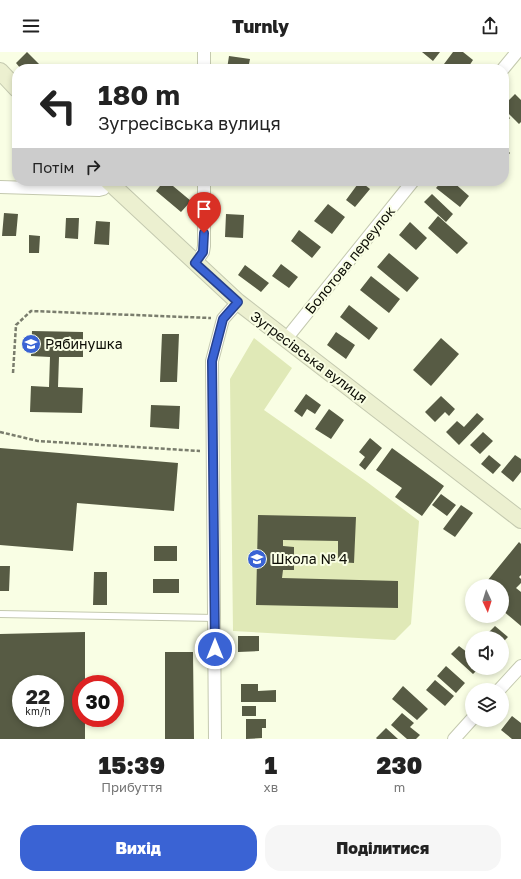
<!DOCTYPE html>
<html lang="uk">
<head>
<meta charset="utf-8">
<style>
  body { margin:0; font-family:"Golos Text",sans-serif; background:#f6f6f6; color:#222; height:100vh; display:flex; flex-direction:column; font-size:15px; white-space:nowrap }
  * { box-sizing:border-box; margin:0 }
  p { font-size:13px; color:#767676 }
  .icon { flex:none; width:22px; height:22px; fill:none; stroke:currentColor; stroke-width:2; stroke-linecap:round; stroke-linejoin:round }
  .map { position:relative; height:687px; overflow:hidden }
  .sheet { display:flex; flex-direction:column; background:#fff; flex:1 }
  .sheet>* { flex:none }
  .guide { position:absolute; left:12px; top:12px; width:497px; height:122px; border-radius:16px; box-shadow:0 2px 6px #0003; background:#fff; color:#222; overflow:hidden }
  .needle { width:26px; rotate:176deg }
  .controls { position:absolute; left:465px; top:527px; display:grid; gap:8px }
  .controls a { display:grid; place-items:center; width:44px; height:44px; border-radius:50%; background:#fff; box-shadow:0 2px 6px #0003; font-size:20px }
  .speed { position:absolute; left:12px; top:623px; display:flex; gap:8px; font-size:20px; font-weight:700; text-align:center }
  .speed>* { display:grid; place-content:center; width:52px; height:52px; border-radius:50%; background:#fff; box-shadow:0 2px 6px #0003; line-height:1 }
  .speed small { font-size:10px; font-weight:400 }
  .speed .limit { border:6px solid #d22; background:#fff; color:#111 }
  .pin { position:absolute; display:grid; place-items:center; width:34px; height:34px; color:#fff; margin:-41px -17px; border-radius:50% 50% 50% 0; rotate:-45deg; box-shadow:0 0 4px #0007 }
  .pin .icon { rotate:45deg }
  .me { position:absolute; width:44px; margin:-22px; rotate:0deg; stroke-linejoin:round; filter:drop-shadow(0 0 3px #0008) }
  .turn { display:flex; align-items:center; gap:14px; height:84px; padding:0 20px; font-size:18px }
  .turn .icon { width:52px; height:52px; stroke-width:2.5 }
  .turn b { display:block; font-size:28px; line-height:34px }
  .then { display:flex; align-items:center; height:38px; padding:0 20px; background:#0003; gap:8px; font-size:15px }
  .eta { display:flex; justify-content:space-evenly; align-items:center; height:68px; text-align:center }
  .eta b { font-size:24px; font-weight:800; line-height:28px }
  .button { display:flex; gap:8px; margin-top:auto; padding:8px 20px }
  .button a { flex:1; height:46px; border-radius:16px; background:#3a63d4; color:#fff; font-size:16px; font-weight:800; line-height:46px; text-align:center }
  .button a+a { background:#f6f6f6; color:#222 }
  header { display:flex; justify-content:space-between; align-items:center; height:52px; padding:0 20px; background:#fff; font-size:18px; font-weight:800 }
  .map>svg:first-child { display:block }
  .green { fill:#e0e9b7 }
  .building { fill:#575b44; fill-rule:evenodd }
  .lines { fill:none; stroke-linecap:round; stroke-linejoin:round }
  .lane-casing { stroke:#c4c9af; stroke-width:8 }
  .street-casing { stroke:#c4c9af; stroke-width:14 }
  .secondary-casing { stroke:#c4c9af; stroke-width:18 }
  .path { stroke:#7a7d6d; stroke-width:2.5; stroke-dasharray:4 2; stroke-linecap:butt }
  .lane { stroke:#fff; stroke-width:6 }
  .street { stroke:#fff; stroke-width:12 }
  .secondary { stroke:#ecf0d0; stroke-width:16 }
  .route-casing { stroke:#26408a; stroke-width:10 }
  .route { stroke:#3a63d4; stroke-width:7 }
  .labels { text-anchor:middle; stroke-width:4; stroke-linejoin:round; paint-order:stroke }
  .street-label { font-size:14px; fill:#0c0d05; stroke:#f9fee4 }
  .poi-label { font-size:14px; fill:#0c0d05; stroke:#f9fee4; text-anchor:start }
</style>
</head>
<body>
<header><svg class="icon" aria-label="menu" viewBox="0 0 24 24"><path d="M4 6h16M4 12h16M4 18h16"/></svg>Turnly<svg class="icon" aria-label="share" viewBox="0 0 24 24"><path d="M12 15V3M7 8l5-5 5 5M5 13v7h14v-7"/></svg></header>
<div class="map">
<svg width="521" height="687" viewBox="0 0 521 687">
  <rect width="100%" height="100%" fill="#f9fee4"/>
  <path class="green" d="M254,286l38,30 -28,42 103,72 52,39 -8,103 -16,16 -162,-9 -3,-252z"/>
  <path class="building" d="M27,0l17,17h-23l-5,-6z
    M422,0h18l-7,9z
    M453,0h10l10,8 -6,9h-16l-7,-5z
    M229,4l21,3 -2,10h-21z
    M515,42l6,6v22l-2,2 -15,-15v-4z
    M504,61l6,5 -6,7z
    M504,95l6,6 -6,7z
    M164,129h3l24,20 -10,11 -25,-21z
    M360,129l10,8 -15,18 -9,-7z
    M442,129h10l17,15 -9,11 -24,-19z
    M463,129h11l-5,5z
    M432,142l21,20 -7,8 -22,-20z
    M328,152l17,13 -13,17 -18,-13z
    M4,161l14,1 -2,22h-14z
    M226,162l18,1 -1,23 -18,-1z
    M438,164l30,27 -11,11 -29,-26z
    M66,166h13l-1,21 -13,-1z
    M96,169l14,1 -1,23 -15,-1z
    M410,170l17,16 -11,12 -17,-15z
    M299,178l22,17 -9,11 -21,-17z
    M29,183l11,1 -1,17h-10z
    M389,201l30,25 -12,14 -30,-25z
    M281,212l17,13 -9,11 -17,-12z
    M245,213l24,18 -8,9 -23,-17z
    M371,224l29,23 -11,14 -29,-23z
    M349,253l29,23 -9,12 -29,-23z
    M32,279l51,1v25h-24l-1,30 25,1 -1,25 -52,-1 1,-26 18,1 1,-30 -19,-1z
    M336,280l19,13 -9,14 -19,-14z
    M162,282h17l-2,48h-17z
    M441,286l18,16 -28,32 -18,-16z
    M306,342l15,11 -6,9 -8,-5 -5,8 -8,-6z
    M441,344l14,13 -6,7 -4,-4 -10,10 -10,-10z
    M151,353l29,1 -1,23 -29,-2z
    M329,357l15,11 -13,19 -16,-10z
    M477,361l7,6 -25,26 -13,-13 11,-11 7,6z
    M483,380l10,9 -13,13 -10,-9z
    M370,386l12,10 -17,22 -6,-5 6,-8 -6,-5z
    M0,396l178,15 -4,48 -97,-8 -4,48 -73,-6z
    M392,396l52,38 -22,30 -27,-19 7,-9 -26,-18z
    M489,403l12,10 -8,9 -12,-10z
    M515,403l6,4v13l-8,10 -12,-10z
    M441,442l15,11 -9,11 -15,-11z
    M461,453l12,8 -18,24 -12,-8z
    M258,463l98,2 -2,46 -16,-1v-21l-55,-1v6l11,1v23h-11l-1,8 116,3v27l-142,-3z
    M519,490l2,2v31l-2,2 2,2v4l-5,5 5,4v34l-19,-16v-24h-19z
    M154,494h23v15h-23z
    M0,514h10l-1,25h-9z
    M94,520h13v33h-14z
    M153,527h26v14h-26z
    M495,574l13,11 -6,6v-5l-18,-1z
    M85,580v52h-4v34h4v21h-85v-105zM21,632h34v34h-34z
    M238,584h21v15l-21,1z
    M459,594l13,10v12h7l-6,6 -22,-20z
    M165,600h28l1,87h-29z
    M446,614l19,17 -9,10 -19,-17z
    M435,628l19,16 -9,10 -19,-16z
    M241,632h17v7l18,-1v12h-35z
    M403,634l25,23 -11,11 -25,-21z
    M242,654h14v10h-14z
    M402,661l12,10 -4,4 10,8 -4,4h-9l-16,-14z
    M512,664l9,7v16h-9l-11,-9z
    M246,667h20v9h-4v10l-16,1z
    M386,676l12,11h-21l-1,-1z"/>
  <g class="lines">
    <g class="lane-casing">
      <path id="lane" d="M0,562l215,4"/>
    </g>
    <g class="street-casing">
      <path id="street" d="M204,0v17
        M503,17l14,-17
        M0,135l99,3 4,-1 6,-7
        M195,211l8,-11 1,-6v-65
        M286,287l127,-158
        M499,638l22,-24
        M215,687l-3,-378 11,-42 15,-17
        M454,687l18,-20"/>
    </g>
    <g class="secondary-casing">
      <path id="secondary" d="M0,19l17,18
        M108,129l130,121 283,218"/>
    </g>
    <path class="path" d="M13,321l3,-48 15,-14 180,7
      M0,380l38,9 162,10"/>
    <use href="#lane" class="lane"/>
    <use href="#street" class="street"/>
    <use href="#secondary" class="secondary"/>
  </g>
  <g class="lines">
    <g class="route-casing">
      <path id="route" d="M204,181l-1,19 -8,11 43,39 -15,17 -11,42 3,288"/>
    </g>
    <use href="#route" class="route"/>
  </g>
  <defs>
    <g id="school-disc" transform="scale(1)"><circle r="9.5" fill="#3a63d4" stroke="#f9fee4"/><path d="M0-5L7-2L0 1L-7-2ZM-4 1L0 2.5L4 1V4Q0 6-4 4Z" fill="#fff"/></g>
  </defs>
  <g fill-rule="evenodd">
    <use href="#school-disc" x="31" y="292"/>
    <use href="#school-disc" x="257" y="507"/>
  </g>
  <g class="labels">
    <g class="street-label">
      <text transform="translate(350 208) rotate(-51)" y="5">Болотова переулок</text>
      <text transform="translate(309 305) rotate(37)" y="5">Зугресівська вулиця</text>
    </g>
    <g class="poi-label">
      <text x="45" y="297">Рябинушка</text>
      <text x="271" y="512">Школа № 4</text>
    </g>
  </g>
</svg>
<div class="controls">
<a><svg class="needle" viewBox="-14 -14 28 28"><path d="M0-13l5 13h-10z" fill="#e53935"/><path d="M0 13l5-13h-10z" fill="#767676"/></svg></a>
<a><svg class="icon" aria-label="sound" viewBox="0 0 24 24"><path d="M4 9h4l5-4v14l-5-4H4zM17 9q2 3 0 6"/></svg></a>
<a><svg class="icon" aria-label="layers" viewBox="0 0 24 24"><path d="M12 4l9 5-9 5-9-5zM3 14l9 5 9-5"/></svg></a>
</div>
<div class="speed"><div>22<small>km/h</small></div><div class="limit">30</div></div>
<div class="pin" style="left:204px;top:181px;background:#d93025"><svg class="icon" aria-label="arrive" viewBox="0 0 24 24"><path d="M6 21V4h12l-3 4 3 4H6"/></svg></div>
<svg class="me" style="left:215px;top:597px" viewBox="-20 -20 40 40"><circle r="17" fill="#3a63d4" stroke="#fff" stroke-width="3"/><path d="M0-11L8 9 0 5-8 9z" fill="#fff"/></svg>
<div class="guide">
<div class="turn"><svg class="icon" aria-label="left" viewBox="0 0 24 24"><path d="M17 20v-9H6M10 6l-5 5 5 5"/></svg><div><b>180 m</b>Зугресівська вулиця</div></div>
<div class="then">Потім<svg class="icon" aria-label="right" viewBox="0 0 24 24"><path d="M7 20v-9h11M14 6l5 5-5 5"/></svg></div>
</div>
</div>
<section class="sheet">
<div class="eta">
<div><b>15:39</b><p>Прибуття</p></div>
<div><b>1</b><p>хв</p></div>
<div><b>230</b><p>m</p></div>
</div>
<div class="button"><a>Вихід</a><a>Поділитися</a></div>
</section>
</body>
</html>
